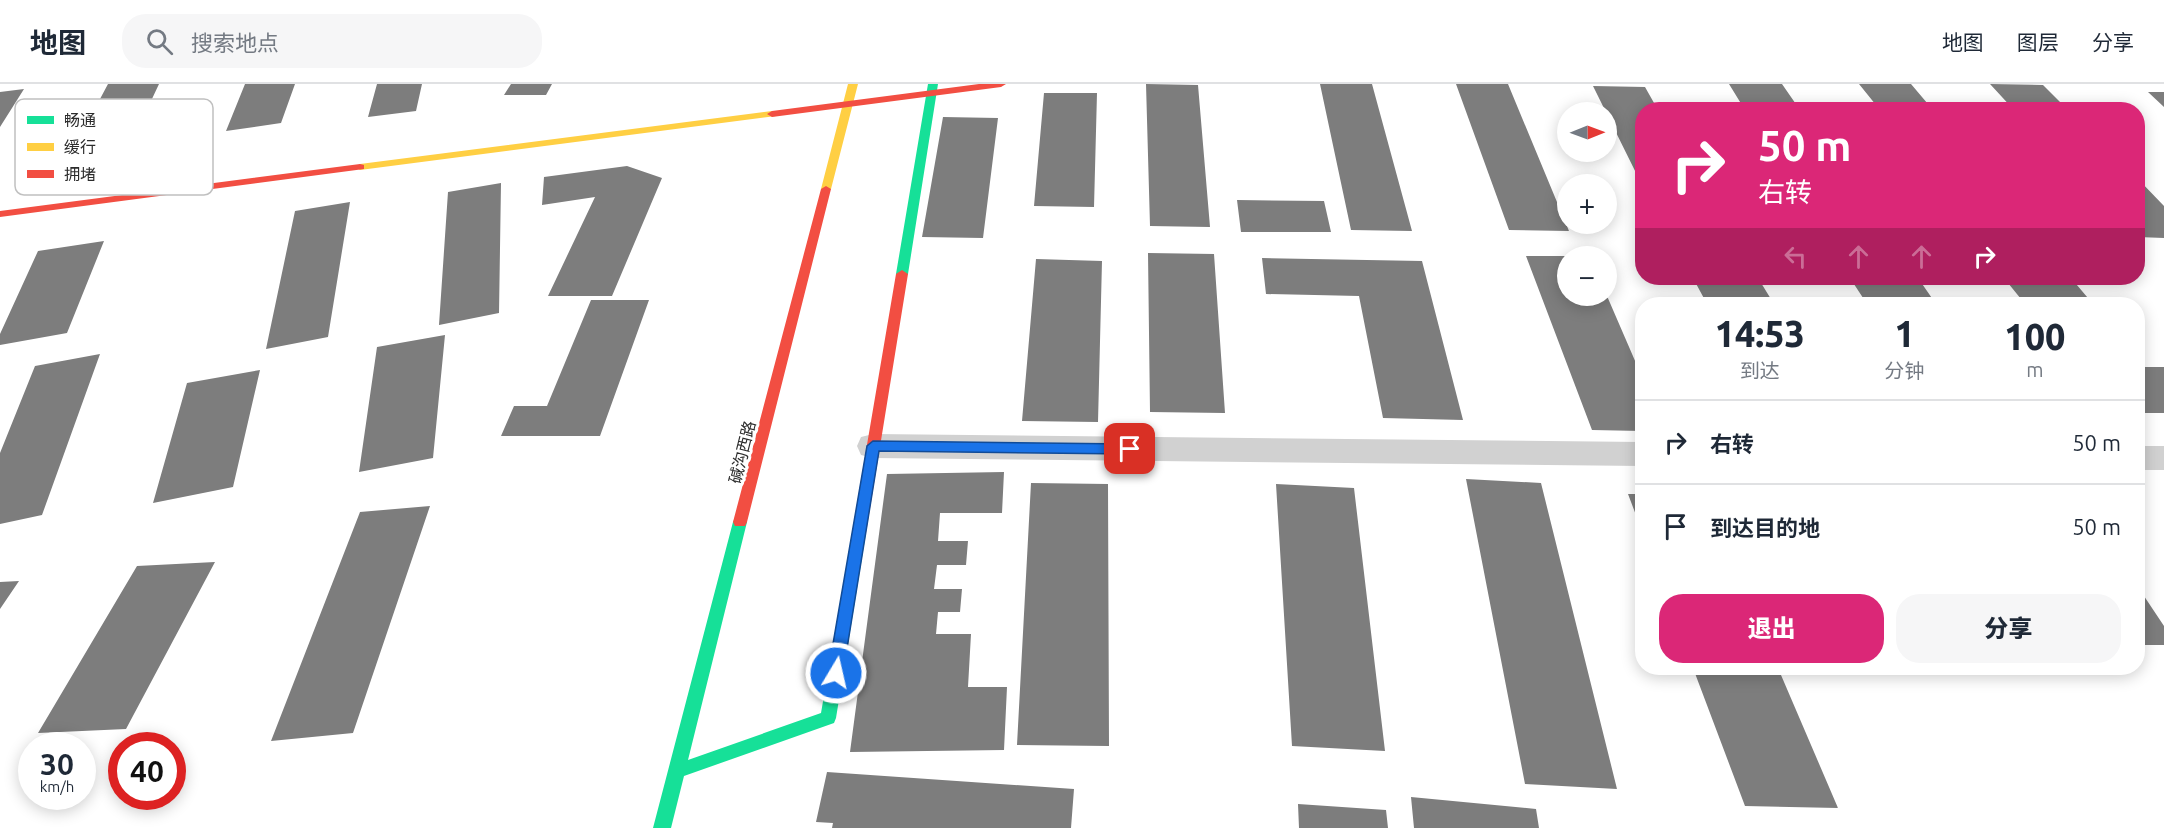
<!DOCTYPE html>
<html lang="zh">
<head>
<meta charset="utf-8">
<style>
  body { margin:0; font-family:Ubuntu,"Noto Sans SC",sans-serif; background:#f6f6f7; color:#1f2937; height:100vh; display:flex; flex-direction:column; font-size:22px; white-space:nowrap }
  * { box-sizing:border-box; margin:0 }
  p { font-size:20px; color:#747a83 }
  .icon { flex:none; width:33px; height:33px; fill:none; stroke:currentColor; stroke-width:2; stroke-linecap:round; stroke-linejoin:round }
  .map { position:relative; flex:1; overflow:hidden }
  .details { position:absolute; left:1635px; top:213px; width:510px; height:378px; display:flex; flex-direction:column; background:#fff; border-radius:24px; box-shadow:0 3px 15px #0003 }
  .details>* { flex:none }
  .guide { position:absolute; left:1635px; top:18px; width:510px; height:183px; border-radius:24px; box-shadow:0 3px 15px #0003; background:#db2777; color:#fff; overflow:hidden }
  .needle { width:39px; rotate:89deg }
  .fabs { position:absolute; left:1557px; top:18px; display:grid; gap:12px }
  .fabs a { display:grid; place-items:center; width:60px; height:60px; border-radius:50%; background:#fff; box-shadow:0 3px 15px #0003; font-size:30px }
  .speed { position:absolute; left:18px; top:648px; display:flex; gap:12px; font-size:30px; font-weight:700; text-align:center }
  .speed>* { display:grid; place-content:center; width:78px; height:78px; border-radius:50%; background:#fff; box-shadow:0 3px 15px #0003; line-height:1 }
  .speed small { font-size:15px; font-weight:400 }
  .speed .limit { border:9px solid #d22; background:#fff; color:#111 }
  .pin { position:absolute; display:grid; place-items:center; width:51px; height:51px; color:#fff; margin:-26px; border-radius:12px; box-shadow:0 3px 9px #0006 }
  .me { position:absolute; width:66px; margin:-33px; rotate:9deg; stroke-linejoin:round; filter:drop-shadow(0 0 4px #0008) }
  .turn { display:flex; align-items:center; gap:21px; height:126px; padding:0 24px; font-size:27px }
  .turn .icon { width:78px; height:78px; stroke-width:2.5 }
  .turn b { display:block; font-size:42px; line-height:51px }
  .lanes { display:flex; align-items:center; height:57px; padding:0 24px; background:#0003; justify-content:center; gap:30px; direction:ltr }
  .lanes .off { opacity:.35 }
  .eta { display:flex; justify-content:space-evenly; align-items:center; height:102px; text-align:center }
  .eta b { font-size:36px; font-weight:800; line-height:42px }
  .button { display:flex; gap:12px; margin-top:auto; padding:12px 24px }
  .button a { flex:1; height:69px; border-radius:24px; background:#db2777; color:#fff; font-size:24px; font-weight:800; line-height:69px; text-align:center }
  .button a+a { background:#f6f6f7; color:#1f2937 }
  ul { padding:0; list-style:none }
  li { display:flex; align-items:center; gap:18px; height:84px; padding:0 24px; border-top:2px solid #e0e1e3 }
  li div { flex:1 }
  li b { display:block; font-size:22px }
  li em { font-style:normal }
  header { display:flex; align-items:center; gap:36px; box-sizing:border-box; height:84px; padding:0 30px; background:#fff; border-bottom:2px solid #e0e1e3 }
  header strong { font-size:28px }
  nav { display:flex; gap:33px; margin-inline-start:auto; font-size:21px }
  .search { width:420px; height:54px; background:#f6f6f7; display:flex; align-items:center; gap:15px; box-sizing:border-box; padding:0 21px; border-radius:24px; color:#747a83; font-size:22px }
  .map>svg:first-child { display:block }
  .building { fill:#7d7d7d }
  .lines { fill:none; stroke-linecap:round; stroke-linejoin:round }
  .street { fill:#d1d1d1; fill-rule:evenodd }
  .fast { fill:#16e098; fill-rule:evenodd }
  .slow { fill:#ffcf43; fill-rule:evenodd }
  .jam { fill:#f24e42; fill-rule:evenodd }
  .route { fill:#1a73e8; stroke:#114b97; stroke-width:1.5 }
  .labels { text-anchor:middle; stroke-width:6; stroke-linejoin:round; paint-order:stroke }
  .street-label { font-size:16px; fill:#2c2c2c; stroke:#fff }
  .key { fill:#fff; stroke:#c0c0c0; stroke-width:1.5 }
  .key-label { font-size:16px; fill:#2c2c2c }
</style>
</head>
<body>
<header>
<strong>地图</strong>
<div class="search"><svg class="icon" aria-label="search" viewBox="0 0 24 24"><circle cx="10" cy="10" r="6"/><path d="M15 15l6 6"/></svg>搜索地点</div>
<nav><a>地图</a><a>图层</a><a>分享</a></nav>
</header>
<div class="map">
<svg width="2164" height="744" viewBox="0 0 2164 744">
  <rect width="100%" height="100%" fill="#fff"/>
  <path class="building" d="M108,0h51l-31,66 -59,7z
    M245,0h50l-14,39 -55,8z
    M377,0h45l-6,27 -48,6z
    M511,0h41l-6,11h-42z
    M1146,0l52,1 12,142 -60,-1z
    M1320,0h52l40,147 -61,-1z
    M1456,0h52l61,147 -60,-1z
    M1729,0h53l18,26h-55z
    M1859,0h52l22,26h-53z
    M1990,0l53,1 25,25h-54z
    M1593,2l52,1 13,23h-16v75z
    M24,5l-24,38v-35z
    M2148,8h16v15z
    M1044,9h53l-3,114 -60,-1z
    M943,33l55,1 -15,120 -61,-1z
    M627,82l35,12 -50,118h-64l47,-99 -53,8 2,-28z
    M2138,95l26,27v32l-26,-1z
    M501,99l-2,130 -60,12 9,-133z
    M1237,116l87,1 7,31h-90z
    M350,118l-22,135 -62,12 29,-138z
    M104,157l-37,92 -67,12v-11l38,-83z
    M1148,169l66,1 11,159 -75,-1z
    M1526,172h42v40h39l35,81v54l-50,-1z
    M1262,174l160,3 41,159 -80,-2 -24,-122 -93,-2z
    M1036,175l66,2 -4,161 -76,-1z
    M1693,194h65l16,26h-67z
    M1850,194h68l18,26h-69z
    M2004,194h67l22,26h-68z
    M591,216h58l-49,136h-99l13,-30h33z
    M445,251l-12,123 -74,14 18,-125z
    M100,270l-58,161 -42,9v-71l35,-87z
    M2138,276l5,7h21v46h-26z
    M260,286l-27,117 -80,16 34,-120z
    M1004,388l-2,41h-62l-2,28h30l-2,24h-29l-3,24h28l-2,23h-22l-2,22h35l-3,53h39l-3,63 -154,2 37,-278z
    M1466,395l75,4 76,306 -92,-5z
    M1031,399l77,1 1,262 -92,-1z
    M1276,400l78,4 31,263 -93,-5z
    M1628,410h14v37z
    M430,422l-77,227 -82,8 89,-229z
    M215,478l-89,167 -88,4 99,-167z
    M19,497l-19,28v-27z
    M2138,503l26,39v19h-26z
    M1693,584h85l60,140 -93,-2z
    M827,688l247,17 -3,39h-239l1,-5 -17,-1z
    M1411,713l125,12 3,19h-125z
    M1298,720l88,6 2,18h-89z"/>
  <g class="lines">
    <path class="street" d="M873,350l769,8v24l-769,-8 -12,-3 -4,-9 4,-9z
      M2138,362h26v24h-26z"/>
    <path class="fast" d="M928,0h10l-30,190 -6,4 -6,-4z
      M740,432l5,2 2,4 -59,238 133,-47 31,-180 2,-4h10l2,4 -30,185 -2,5 -150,53 -13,52h-18l80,-306 2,-4z"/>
    <path class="slow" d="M848,0h10l-27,105 -5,3 -5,-3z
      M772,27l4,1v4l-416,54 -5,-3 5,-3z"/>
    <path class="jam" d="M979,0h27l-5,3 -229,30 -5,-3 5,-3z
      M360,80l4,1v4l-364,48v-6z
      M826,102l5,3 -84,333 -2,4h-10l-2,-4 88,-333z
      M902,186l6,4 -42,259 -2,4h-10l-2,-4 44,-259z"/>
  </g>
  <path class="route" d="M873,357l257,3 6,5 -6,5 -251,-3 -36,222 -2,5 -5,2 -6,-2 -2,-5 39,-227z"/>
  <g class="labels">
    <g class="street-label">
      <text transform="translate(742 368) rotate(-76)" y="6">碱沟西路</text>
    </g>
  </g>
  <rect x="15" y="15" width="198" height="96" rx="9" class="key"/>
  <rect x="27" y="32" width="27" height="8" fill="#16e098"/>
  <rect x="27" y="59" width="27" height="8" fill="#ffcf43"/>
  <rect x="27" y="86" width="27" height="8" fill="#f24e42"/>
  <g class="key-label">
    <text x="64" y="42">畅通</text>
    <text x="64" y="69">缓行</text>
    <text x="64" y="96">拥堵</text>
  </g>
</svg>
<div class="fabs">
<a><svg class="needle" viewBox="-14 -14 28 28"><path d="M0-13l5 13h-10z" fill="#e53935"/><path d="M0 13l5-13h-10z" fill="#747a83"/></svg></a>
<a>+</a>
<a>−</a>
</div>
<div class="speed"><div>30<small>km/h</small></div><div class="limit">40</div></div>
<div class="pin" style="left:1130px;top:365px;background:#d93025"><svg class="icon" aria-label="arrive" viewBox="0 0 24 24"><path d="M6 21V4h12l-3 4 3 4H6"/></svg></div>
<svg class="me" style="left:836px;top:589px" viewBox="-20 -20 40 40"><circle r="17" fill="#1a73e8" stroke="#fff" stroke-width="3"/><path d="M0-11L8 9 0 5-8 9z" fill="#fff"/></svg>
<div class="guide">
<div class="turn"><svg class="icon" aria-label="right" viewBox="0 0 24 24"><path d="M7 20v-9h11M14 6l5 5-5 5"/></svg><div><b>50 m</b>右转</div></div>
<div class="lanes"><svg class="icon off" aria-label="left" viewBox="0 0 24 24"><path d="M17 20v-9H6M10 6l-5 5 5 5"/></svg><svg class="icon off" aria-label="ahead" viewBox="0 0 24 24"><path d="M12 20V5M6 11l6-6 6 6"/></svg><svg class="icon off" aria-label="ahead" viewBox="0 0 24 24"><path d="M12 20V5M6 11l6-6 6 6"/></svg><svg class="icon" aria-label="right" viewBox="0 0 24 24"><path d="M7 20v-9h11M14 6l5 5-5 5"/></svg></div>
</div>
<section class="details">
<div class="eta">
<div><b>14:53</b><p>到达</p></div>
<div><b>1</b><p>分钟</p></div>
<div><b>100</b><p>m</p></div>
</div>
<ul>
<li><svg class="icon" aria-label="right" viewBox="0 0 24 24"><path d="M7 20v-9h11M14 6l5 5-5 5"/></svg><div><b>右转</b></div><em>50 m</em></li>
<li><svg class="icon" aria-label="arrive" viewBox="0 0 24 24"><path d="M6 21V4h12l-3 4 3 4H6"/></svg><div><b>到达目的地</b></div><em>50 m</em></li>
</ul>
<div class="button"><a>退出</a><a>分享</a></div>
</section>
</div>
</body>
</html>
